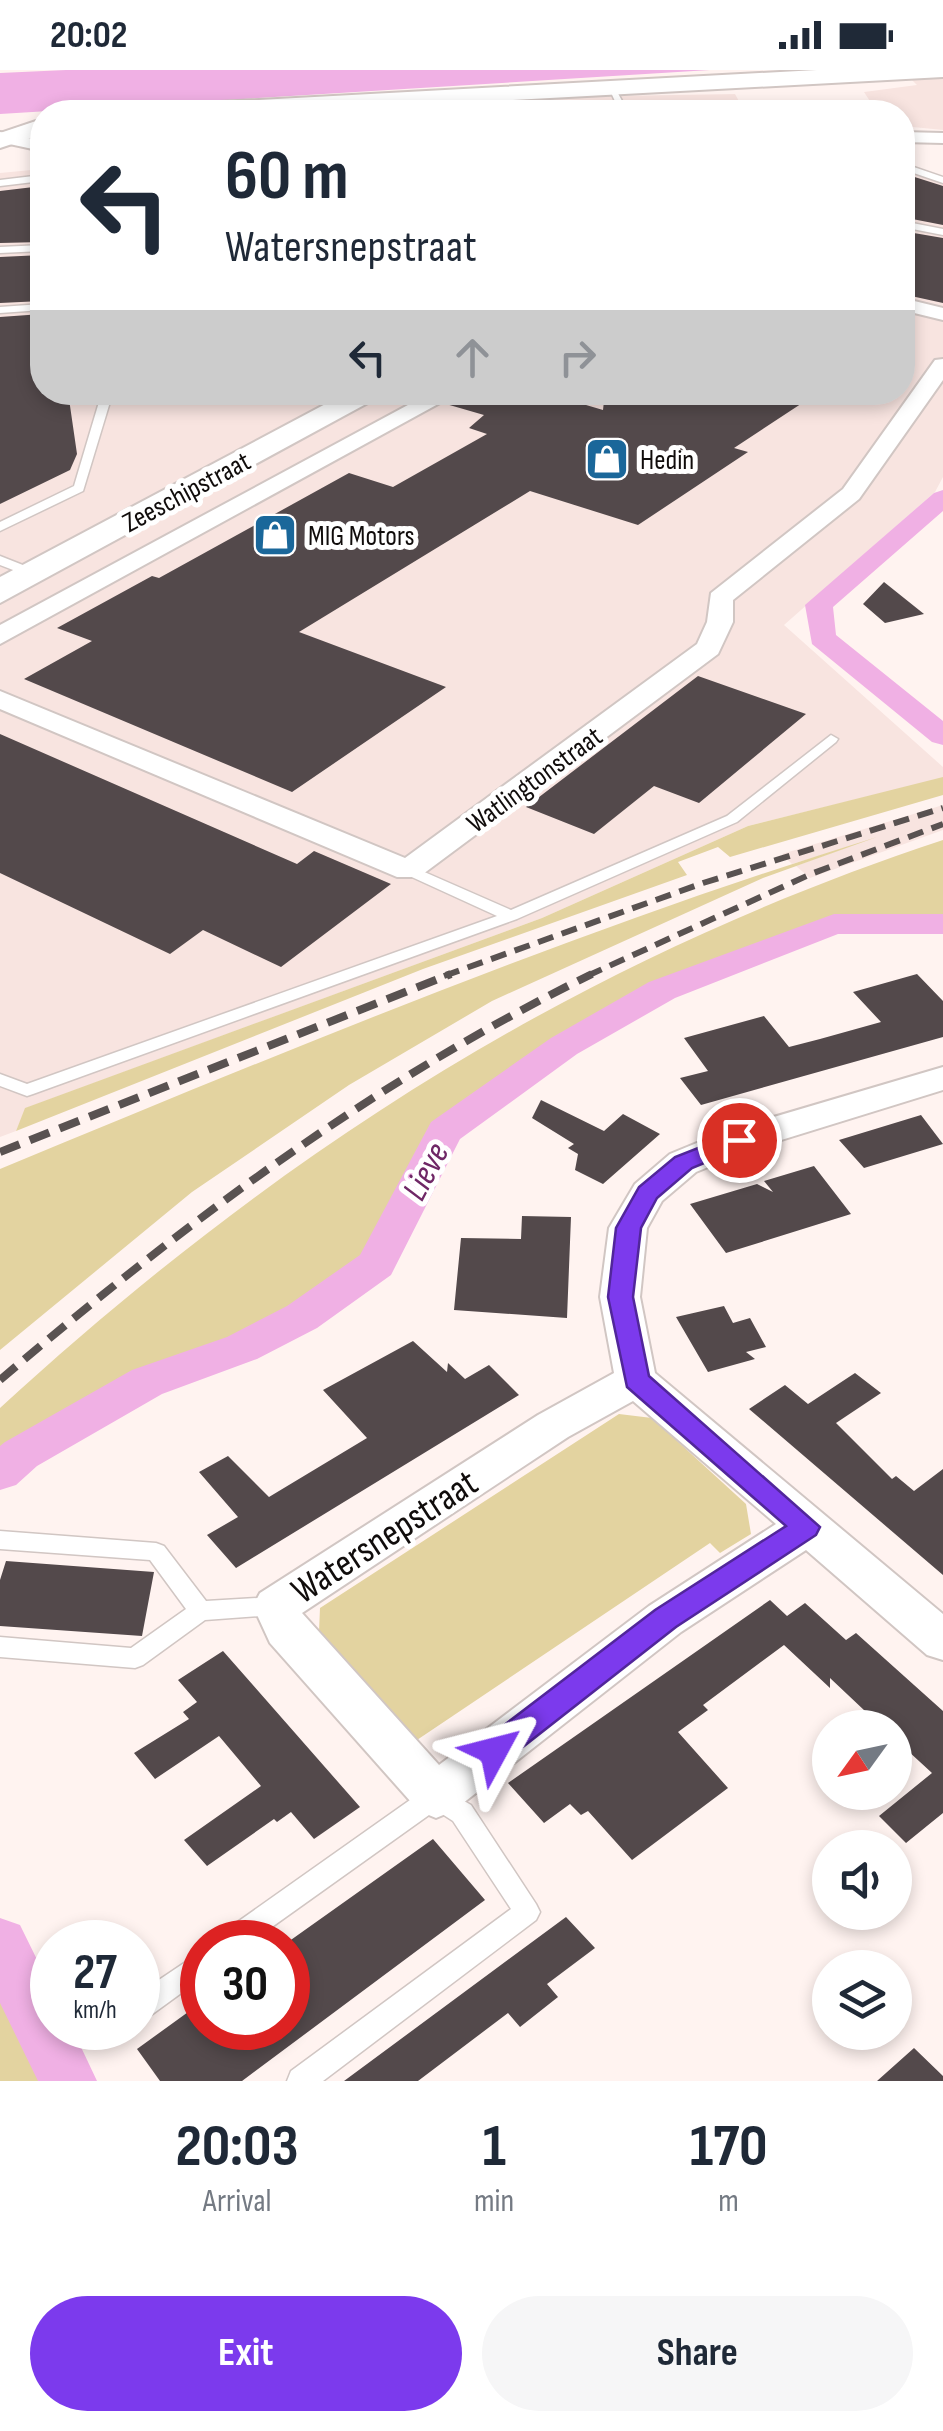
<!DOCTYPE html>
<html lang="en">
<head>
<meta charset="utf-8">
<style>
  body { margin:0; font-family:"Sofia Sans Condensed",sans-serif; background:#f6f6f7; color:#1f2937; height:100vh; display:flex; flex-direction:column; font-size:38px; white-space:nowrap }
  * { box-sizing:border-box; margin:0 }
  p { font-size:32px; color:#747a83 }
  .icon { flex:none; width:55px; height:55px; fill:none; stroke:currentColor; stroke-width:2; stroke-linecap:round; stroke-linejoin:round }
  .map { position:relative; height:2011px; overflow:hidden }
  .side { display:flex; flex-direction:column; background:#fff; flex:1 }
  .side>* { flex:none }
  .hud { position:absolute; left:30px; top:30px; width:885px; height:305px; border-radius:40px; box-shadow:0 5px 15px #0003; background:#fff; color:#1f2937; overflow:hidden }
  .needle { width:65px; rotate:237deg }
  .buttons { position:absolute; left:812px; top:1640px; display:grid; gap:20px }
  .buttons a { display:grid; place-items:center; width:100px; height:100px; border-radius:50%; background:#fff; box-shadow:0 5px 15px #0003; font-size:50px }
  .speed { position:absolute; left:30px; top:1850px; display:flex; gap:20px; font-size:50px; font-weight:700; text-align:center }
  .speed>* { display:grid; place-content:center; width:130px; height:130px; border-radius:50%; background:#fff; box-shadow:0 5px 15px #0003; line-height:1 }
  .speed small { font-size:25px; font-weight:400 }
  .speed .limit { border:15px solid #d22; background:#fff; color:#111 }
  .pin { position:absolute; display:grid; place-items:center; width:85px; height:85px; color:#fff; margin:-42px; border:5px solid #fff; border-radius:50%; box-shadow:0 2px 10px #0007 }
  .me { position:absolute; width:110px; margin:-55px; rotate:52deg; stroke-linejoin:round; filter:drop-shadow(0 0 8px #0008) }
  .turn { display:flex; align-items:center; gap:35px; height:210px; padding:0 30px; font-size:45px }
  .turn .icon { width:130px; height:130px; stroke-width:2.5 }
  .turn b { display:block; font-size:70px; line-height:85px }
  .lanes { display:flex; align-items:center; height:95px; padding:0 30px; background:#0003; justify-content:center; gap:50px; direction:ltr }
  .lanes .off { opacity:.35 }
  .eta { display:flex; justify-content:space-evenly; align-items:center; height:170px; text-align:center }
  .eta b { font-size:60px; font-weight:700; line-height:70px }
  .primary-button { display:flex; gap:20px; margin-top:auto; padding:20px 30px }
  .primary-button a { flex:1; height:115px; border-radius:60px; background:#7c3aed; color:#fff; font-size:40px; font-weight:700; line-height:115px; text-align:center }
  .primary-button a+a { background:#f6f6f7; color:#1f2937 }
  .status { display:flex; justify-content:space-between; align-items:center; height:70px; padding:0 50px; background:#fff; direction:ltr }
  .status svg { height:28px; fill:currentColor }
  .map>svg:first-child { display:block }
  .built { fill:#f8e4e0 }
  .green { fill:#e3d3a0 }
  .water { fill:#f0b0e4 }
  .lines { fill:none; stroke-linecap:round; stroke-linejoin:round }
  .canal { fill:#f0b0e4; fill-rule:evenodd }
  .building { fill:#53494b }
  .service-casing { stroke:#d1c6c3; stroke-width:3 }
  .minor-casing { stroke:#d1c6c3; stroke-width:4 }
  .secondary-casing { stroke:#d1c6c3; stroke-width:4 }
  .service { fill:#fff; fill-rule:evenodd }
  .minor { fill:#fff; fill-rule:evenodd }
  .secondary { fill:#fff; fill-rule:evenodd }
  .rail-far1 { stroke:#595251; stroke-width:6; stroke-dasharray:16 9; stroke-linecap:butt }
  .rail { stroke:#595251; stroke-width:8; stroke-dasharray:21 11; stroke-linecap:butt }
  .route { fill:#7c3aed; stroke:#51269a; stroke-width:2.5 }
  .labels { text-anchor:middle; stroke-width:10; stroke-linejoin:round; paint-order:stroke }
  .far-poi-label { font-size:28px; fill:#100c0b; stroke:#fff; text-anchor:start }
  .far-street-label { font-size:28px; fill:#100c0b; stroke:#fff }
  .water-label { font-size:35px; font-style:italic; fill:#6f2766; stroke:#fff }
  .near-street-label { font-size:38px; fill:#100c0b; stroke:#fff }
</style>
</head>
<body>
<div class="status"><b>20:02</b><svg viewBox="0 0 49 12"><path d="M0 12V9h3v3zM5 12V6h3v6zM10 12V3h3v9zM15 12V0h3v12zM26 1h20v11H26zM47 4h2v5h-2z"/></svg></div>
<div class="map">
<svg width="943" height="2011" viewBox="0 0 943 2011">
  <rect width="100%" height="100%" fill="#fff3f0"/>
  <path class="built" d="M943,6v54l-40,-4 -1,-14h-25l-13,-20 53,-7 -6,-6z
    M735,24l10,18h-487l234,-14z
    M903,93l40,14v300l-8,15 -151,133 159,142v11l-195,48 -206,92 -516,190 -10,23 -16,6v-964l42,-4v223h860z
    M943,735v25l-133,48 -14,-12 49,-18 -53,16 -10,-10z"/>
  <path class="green" d="M943,707v18l-213,62 -12,-10 -40,15 9,13 -264,94 -407,162 9,-23 517,-190 206,-92z
    M877,767l-114,41 -271,123 -143,84 -157,107 -192,158v-181c288,-119 579,-240 877,-332z
    M943,770v84h-109l-172,66 -98,56 -119,85 -69,134 -74,52 -60,31 -95,34 -126,72 -21,18v-64c281,-258 580,-448 943,-568z
    M619,1344l33,4 94,86 5,30 -31,19 -10,-10 -296,199 -95,-110 1,-24z
    M0,1874l68,137h-68z"/>
  <path class="water" d="M66,0h644l-710,44v-41z"/>
  <g class="lines">
    <path class="canal" d="M943,420v21l-110,96 3,28 107,86v24l-11,-3 -120,-98 -7,-39 129,-112z
      M834,844h109v20h-105l-163,64 -98,56 -117,85 -69,136 -74,53 -60,31 -95,35 -125,72 -21,19 -16,5v-44l5,-4 127,-72 95,-33 60,-31 73,-51 71,-133 120,-84 98,-56z
      M0,1848l20,7 32,65v38h20l25,53h-59l-38,-78z"/>
  </g>
  <path class="building" d="M902,103l41,13v39l-41,-8z
    M42,116v56l-42,1v-52z
    M902,161l41,7v65l-41,-9z
    M42,185v46l-42,2v-46z
    M42,244v78h26l9,62 -7,16 -70,34v-187z
    M464,322h78l61,18 2,-18h214l-85,56 14,4 -110,73 -108,-34 -231,141 147,55 -154,105 -268,-113 68,-38 -35,-13 95,-52 7,2 190,-105 44,14 94,-53 -18,-6 15,-13 -38,-11z
    M884,512l40,32 -39,9 -22,-19z
    M698,606l108,38 -107,89 -45,-17 -60,48 -68,-27z
    M0,664l297,130 17,-13 77,33 -110,83 -78,-37 -33,24 -170,-81z
    M917,904l26,27v36l-242,68 -21,-27 28,-7 -24,-33 80,-22 25,31 31,-8 61,-17 -28,-30z
    M541,1030l63,31 19,-17 37,20 -57,50 -28,-14 3,-16 -10,-6 6,-4 -42,-26z
    M921,1045l22,29 -79,24 -25,-28z
    M814,1096l37,48 -125,39 -36,-49 67,-20 16,8 -9,-11z
    M522,1146l49,1 -4,101 -113,-8 7,-72 60,1z
    M724,1236l9,17 17,-5 16,29 -20,5 9,7 -47,13 -32,-55z
    M413,1271l34,31 1,-9 17,16 24,-14 30,30 -283,173 -29,-33 31,-18 -39,-45 29,-16 41,41 98,-59 -44,-48z
    M855,1303l26,20 -45,30 56,56 4,-3 18,15 29,-22v106l-194,-166 36,-24 23,19z
    M6,1491l148,11 -12,64 -142,-10v-46z
    M770,1530l17,16 18,-13 41,37 10,-7 87,78v102l-37,30 -27,-27 53,-43 -37,-34v-11h-12l-53,-50v10l-46,-43 -81,60 5,5 -30,22 50,56 -96,72 -44,-49 -7,4 -11,-11 -26,19 -36,-40z
    M223,1581l137,156 -46,32 -23,-27 -14,10 -3,-3 -67,47 -23,-26 77,-54 -42,-50 -64,43 -21,-26 55,-34 -6,-7 14,-10 -19,-22z
    M433,1769l52,61 -243,181h-82l-23,-32 65,-47v26h86v-86z
    M566,1847l29,31 -48,36 11,13 -38,30 -12,-14 -90,68h-74z
    M914,1978l29,28v5h-66z"/>
  <g class="lines">
    <g class="service-casing">
      <path id="service" d="M608,16h6l14,26h-8z
        M902,93l41,14v6l-41,-14z
        M42,105v6l-42,5v-6z
        M902,151l41,8v6l-41,-8z
        M42,175v6l-42,2v-6z
        M42,234v6l-42,3v-6z
        M102,322h11l-30,99 -83,40v-9l74,-36z
        M0,486l38,15 2,3 -6,4 -34,-13z
        M831,665l7,4 -2,3 -99,80 -220,97 -484,175 -6,2 -27,-10v-12l27,10 470,-168 -94,-43 -3,-3 3,-3h10l98,43 216,-94z
        M0,1461l156,12 8,3 42,55 69,-4 8,2 3,7 -3,7 -8,2 -70,5 -62,45 -8,3 -135,-11v-20l131,11 55,-39 -36,-49 -150,-11z
        M436,1715l35,20 65,99 4,8 -4,8 -213,161h-36l4,-10 220,-162 -58,-88 -17,-11 -185,132h-33l4,-9 205,-145z
        M202,1881v27l-55,40 -9,4v-28z"/>
    </g>
    <g class="minor-casing">
      <path id="minor" d="M0,62l42,9v10l-42,-9z
        M902,62l41,1v10l-41,-1z
        M902,228l41,10v12l-41,-10z
        M943,289v21l-84,119 -126,101v22l-15,32 -299,223h-22l-397,-168v-18l405,167 292,-214 10,-22 4,-29 132,-104 92,-129z
        M432,322h28l-460,252v-19z
        M943,997v23l-191,59 -56,23 -34,29 -15,27 -7,69 15,76 288,241v46l-16,-5 -121,-105 -125,82 -228,179 -17,7 -17,-7 -149,-168 -17,-37 7,-13 278,-178 76,-42 -14,-76 9,-69 26,-44 35,-30 56,-23zM633,1331l143,123 -127,82 -210,159 -137,-152 266,-176z"/>
    </g>
    <g class="secondary-casing">
      <path id="secondary" d="M817,0h126v7l-657,35h-133l12,-7z
        M42,49v15l-42,14v-15z
        M348,322h40l-388,211v-26z"/>
    </g>
    <use href="#service" class="service"/>
    <use href="#minor" class="minor"/>
    <use href="#secondary" class="secondary"/>
    <path class="rail-far1" d="M444,906l259,-93 240,-75
      M587,906l224,-102 132,-50"/>
    <path class="rail" d="M0,1082l451,-178
      M0,1310c183,-156 375,-300 592,-406"/>
  </g>
  <path class="route" d="M739,1062l12,8 -3,5 -56,23 -35,30 -16,30 -8,69 16,79 171,151 -4,8 -140,92 -171,134 -11,4 -12,-4 -4,-10 4,-9 173,-132 131,-84 -159,-139 -19,-90 8,-69 23,-41 36,-30z"/>
  <defs>
    <g id="shop-square" transform="scale(2.25)"><rect x="-9" y="-9" width="18" height="18" rx="4" fill="#1a679a" stroke="#fff"/><path d="M-5-2.5h2.3a2.7 3.5 0 0 1 5.4 0H5L5.5 6h-11ZM-1.5-2.5h3a1.5 2.3 0 0 0-3 0Z" fill="#fff"/></g>
  </defs>
  <g fill-rule="evenodd">
    <use href="#shop-square" x="607" y="389"/>
    <use href="#shop-square" x="275" y="465"/>
  </g>
  <g class="labels">
    <g class="far-poi-label">
      <text x="640" y="399">Hedin</text>
      <text x="308" y="475">MIG Motors</text>
    </g>
    <g class="far-street-label">
      <text transform="translate(186 421) rotate(-28)" y="10">Zeeschipstraat</text>
      <text transform="translate(534 709) rotate(-36)" y="10">Watlingtonstraat</text>
    </g>
    <g class="water-label">
      <text transform="translate(425 1101) rotate(-62)" y="12">Lieve</text>
    </g>
    <g class="near-street-label">
      <text transform="translate(384 1466) rotate(-33)" y="13">Watersnepstraat</text>
    </g>
  </g>
</svg>
<div class="buttons">
<a><svg class="needle" viewBox="-14 -14 28 28"><path d="M0-13l5 13h-10z" fill="#e53935"/><path d="M0 13l5-13h-10z" fill="#747a83"/></svg></a>
<a><svg class="icon" aria-label="sound" viewBox="0 0 24 24"><path d="M4 9h4l5-4v14l-5-4H4zM17 9q2 3 0 6"/></svg></a>
<a><svg class="icon" aria-label="layers" viewBox="0 0 24 24"><path d="M12 4l9 5-9 5-9-5zM3 14l9 5 9-5"/></svg></a>
</div>
<div class="speed"><div>27<small>km/h</small></div><div class="limit">30</div></div>
<div class="pin" style="left:739px;top:1070px;background:#d93025"><svg class="icon" aria-label="arrive" viewBox="0 0 24 24"><path d="M6 21V4h12l-3 4 3 4H6"/></svg></div>
<svg class="me" style="left:494px;top:1681px" viewBox="-20 -20 40 40"><path d="M0-17L14 15 0 8-14 15z" fill="#7c3aed" stroke="#fff" stroke-width="4"/></svg>
<div class="hud">
<div class="turn"><svg class="icon" aria-label="left" viewBox="0 0 24 24"><path d="M17 20v-9H6M10 6l-5 5 5 5"/></svg><div><b>60 m</b>Watersnepstraat</div></div>
<div class="lanes"><svg class="icon" aria-label="left" viewBox="0 0 24 24"><path d="M17 20v-9H6M10 6l-5 5 5 5"/></svg><svg class="icon off" aria-label="ahead" viewBox="0 0 24 24"><path d="M12 20V5M6 11l6-6 6 6"/></svg><svg class="icon off" aria-label="right" viewBox="0 0 24 24"><path d="M7 20v-9h11M14 6l5 5-5 5"/></svg></div>
</div>
</div>
<section class="side">
<div class="eta">
<div><b>20:03</b><p>Arrival</p></div>
<div><b>1</b><p>min</p></div>
<div><b>170</b><p>m</p></div>
</div>
<div class="primary-button"><a>Exit</a><a>Share</a></div>
</section>
</body>
</html>
